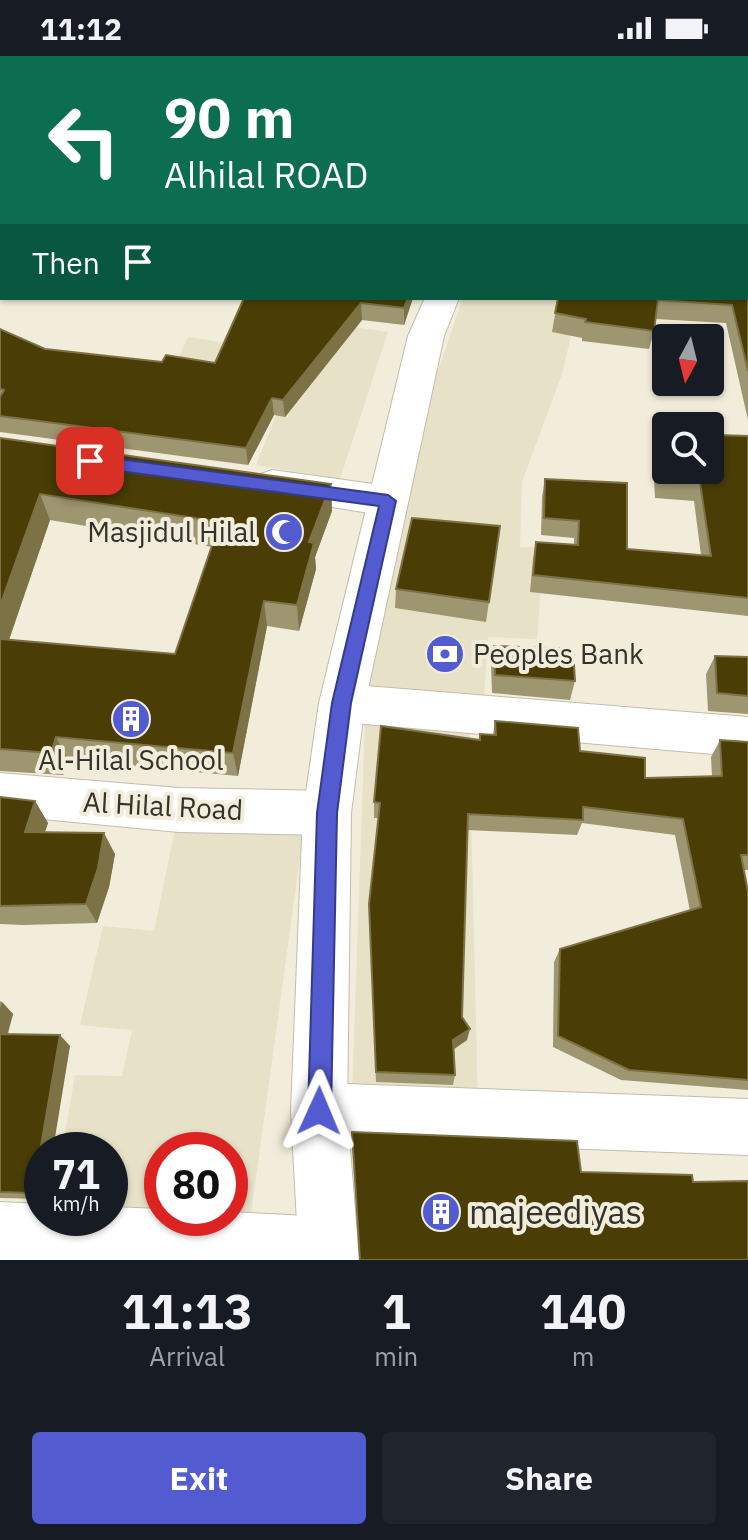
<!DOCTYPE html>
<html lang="en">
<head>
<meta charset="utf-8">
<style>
  body { margin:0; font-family:"IBM Plex Sans",sans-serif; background:#20242c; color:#f1f3f6; height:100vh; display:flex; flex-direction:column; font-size:30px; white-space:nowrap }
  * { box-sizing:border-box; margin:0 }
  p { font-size:26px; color:#9ea1a6 }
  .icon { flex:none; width:44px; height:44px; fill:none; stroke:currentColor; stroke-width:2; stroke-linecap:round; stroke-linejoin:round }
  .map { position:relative; height:1204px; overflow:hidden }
  .details { display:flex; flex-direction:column; background:#171b24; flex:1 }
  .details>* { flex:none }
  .hud { position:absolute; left:0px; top:0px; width:748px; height:244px; box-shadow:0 2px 6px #0004; background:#0b6e4f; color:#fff; overflow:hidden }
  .needle { width:52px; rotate:187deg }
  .fabs { position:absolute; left:652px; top:268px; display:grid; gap:16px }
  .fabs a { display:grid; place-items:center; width:72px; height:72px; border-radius:8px; background:#171b24; box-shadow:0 2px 6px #0004; font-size:40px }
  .speed { position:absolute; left:24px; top:1076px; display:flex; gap:16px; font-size:40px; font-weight:700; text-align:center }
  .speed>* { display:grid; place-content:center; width:104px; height:104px; border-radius:50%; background:#171b24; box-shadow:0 2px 6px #0004; line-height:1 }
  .speed small { font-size:20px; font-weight:400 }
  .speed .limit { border:12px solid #d22; background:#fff; color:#111 }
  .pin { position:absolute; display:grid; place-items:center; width:68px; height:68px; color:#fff; margin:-34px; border-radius:16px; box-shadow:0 4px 12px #0006 }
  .me { position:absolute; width:88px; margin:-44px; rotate:1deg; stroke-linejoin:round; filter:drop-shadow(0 0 6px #0008) }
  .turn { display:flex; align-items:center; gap:28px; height:168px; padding:0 32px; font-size:36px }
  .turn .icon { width:104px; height:104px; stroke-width:2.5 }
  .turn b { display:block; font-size:56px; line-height:68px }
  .then { display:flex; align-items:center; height:76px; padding:0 32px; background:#0003; gap:16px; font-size:30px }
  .eta { display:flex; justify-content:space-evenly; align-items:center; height:136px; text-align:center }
  .eta b { font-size:48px; font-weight:800; line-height:56px }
  .primary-button { display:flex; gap:16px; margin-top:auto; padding:16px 32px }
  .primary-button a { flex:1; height:92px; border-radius:8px; background:#535bd1; color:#fff; font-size:32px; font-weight:800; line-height:92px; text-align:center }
  .primary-button a+a { background:#20242c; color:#f1f3f6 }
  .status { display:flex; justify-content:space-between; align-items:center; height:56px; padding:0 40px; background:#171b24; direction:ltr }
  .status svg { height:22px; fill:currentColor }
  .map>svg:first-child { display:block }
  .built { fill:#e7e1c7; fill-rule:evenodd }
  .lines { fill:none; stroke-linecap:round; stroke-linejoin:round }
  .street-casing { stroke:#c1bdab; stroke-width:2 }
  .highway-casing { stroke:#c1bdab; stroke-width:2 }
  .street { fill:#fff; fill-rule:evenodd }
  .highway { fill:#fff; fill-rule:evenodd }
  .wall { fill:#9e9670; fill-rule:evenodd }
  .shaded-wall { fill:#7c7246 }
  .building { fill:#4a3e06; stroke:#7c7246; stroke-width:2 }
  .route { fill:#535bd1; stroke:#363b88; stroke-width:2 }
  .labels { text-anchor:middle; stroke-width:8; stroke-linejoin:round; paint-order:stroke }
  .poi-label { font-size:28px; fill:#34322b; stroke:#f2eddb; text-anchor:end }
  .street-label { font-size:28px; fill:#34322b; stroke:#f2eddb }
  .near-poi-label { font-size:34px; fill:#34322b; stroke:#f2eddb; text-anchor:start }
</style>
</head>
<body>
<div class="status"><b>11:12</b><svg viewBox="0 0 49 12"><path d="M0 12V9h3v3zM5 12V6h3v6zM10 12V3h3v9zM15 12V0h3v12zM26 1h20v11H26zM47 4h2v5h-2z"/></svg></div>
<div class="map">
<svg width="748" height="1204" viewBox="0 0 748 1204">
  <rect width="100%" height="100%" fill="#f2eddb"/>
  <path class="built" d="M463,242h117l-18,76 -40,108 -2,65h24l-7,92 -49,-2 -4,63 -117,-12 58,-280z
    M240,254l148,22 -48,147 -84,-14 34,-85 -114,-18 12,-25 38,6z
    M365,664l104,9 9,376 -126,-10z
    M179,754l126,11 -55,401 -140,-4v-68h-48l13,-75 47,1 10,-46 -52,-5 23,-99 51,5zM162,1094h68v68h-68z"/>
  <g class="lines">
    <g class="street-casing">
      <path id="street" d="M272,414l116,16 14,5 6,10 -6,10 -14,5 -130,-21 -6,-10 6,-10z
        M342,628l406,33v40l-406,-35 -16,-5 -7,-14 7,-14z
        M0,717l179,15 148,3 17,6 7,16 -7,16 -17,6 -148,-3 -179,-17z
        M319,1027l429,16v56l-429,-16 -20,-8 -8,-20 8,-20z
        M0,1146l42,2v14h68v-11l52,2v9h68v-6l98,5 21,9 9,21 -5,13h-353z"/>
    </g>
    <g class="highway-casing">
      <path id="highway" d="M515,0h28l-29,2z
        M425,242h34l-15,38 -79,367 -14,110 -4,298 12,149h-60l-8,-149 12,-298 16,-110 89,-367z"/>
    </g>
    <use href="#street" class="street"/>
    <use href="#highway" class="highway"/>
  </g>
  <path class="wall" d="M699,0h49v93h-2v-91h-46z
    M748,167v197l-22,-97 -70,-4 -2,12 -5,18 -67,-8v-3l-30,-6 6,-34z
    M244,242h169l-9,27 -42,-5 -77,97 -11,-2 -26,50 -248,-33v-103l45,20 117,13 53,1z
    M718,379l30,1v180l-218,-24 3,-33 3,-17 38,3v-7l-33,-3 1,-38 3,-18 82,70 74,6 -7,-54 -39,-3 -2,-37 5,-18 56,4z
    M0,382l331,46 1,27 -17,46 1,12 -17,62 -32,-5 -29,150 -170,-16 -5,15 -63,-4zM50,464l162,27 -37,107 -166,-14z
    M500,470l-14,96 -91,-14 1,-19z
    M494,590l81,35 -5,19 -78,-7 -1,-28z
    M715,600l33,1v57l-40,-3 -2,-37z
    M495,665l85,30 65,27 67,-2 -1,-19 9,-17 28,2v128h-4l4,22v198l-127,-10 -68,-33 1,-85 6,-13 130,-38 -15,-76 -93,-12 -5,12 -110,-5 -5,187 5,23 -13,9 1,26 -2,10 -77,-3 -7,-178 9,-86h-4v-16l105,-62 1,-6 13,1z
    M0,741l35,4 13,22 -4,9 71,22 -6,33 -12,36 -74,2 -23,-1z
    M0,945l2,1 11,12 -5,20 62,12 -28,104v49l-42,-1z"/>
  <path class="shaded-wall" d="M1,189l1,4v19l-2,3z
    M408,242h5l-9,27v-17z
    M361,247l1,17 -77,97 -2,-17z
    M272,342l2,17 -26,50 -2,-17z
    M331,428l1,27 -17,46 1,12 -17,62 -2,-26 12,-63z
    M40,438l10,26 -49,143 -1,-3v-54z
    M264,545l3,25 -29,150 -5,-23z
    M56,681l12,23 -5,15 -12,-22z
    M35,745l13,22 -10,30 -13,-21z
    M104,777l11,21 -6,33 -12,36 -11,-19z
    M2,946l11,12 -9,31 -4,-4v-33z
    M470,973l-3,11 -16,11 2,-11z
    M60,979l10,11 -17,104h-11v48l-9,-5z"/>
  <path class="building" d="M0,0h338l-1,2h-335v187l-2,1z
    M422,0h60v2h-61z
    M571,0h62v2h-62z
    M713,0h35v72h-2v-70h-35h2z
    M746,151l2,16v148l-16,-66 -74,-5 -4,31 -69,-9 1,-3 -31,-6 3,-15h188z
    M244,242h164l-4,10 -43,-5 -78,97 -11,-2 -26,50 -246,-32v-19l4,-7 -4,-1v-60l45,20 117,13 4,-7 49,8z
    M718,379l30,1v162l-215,-23 3,-33 42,3 1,-24 -35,-3 1,-39 82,4v66l84,7 -11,-73 -39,-3 -3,-37 8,1v26h44v-23h10z
    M0,382l331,46 -22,58 5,1 -17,62 -33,-4 -31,152 -177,-16 -5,16 -51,-4v-110l175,15 45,-132 -180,-28 -40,112z
    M412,462l88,8 -11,76 -93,-13z
    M494,590l79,3 2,32 -80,-6z
    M715,600l33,1v39l-31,-3z
    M495,665l83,7 2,23 65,7v20l77,-2 -2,-36 28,2v113h-7l7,37v188l-119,-10 -71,-34 2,-87 141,-42 -18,-88 -100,-12v13l-115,-6 -6,203 8,12 -17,11 2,35 -79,-3 -7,-168 11,-101 -6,-1 7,-76 99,14v-6l16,1z
    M0,741l35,4 -10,31 79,1 -6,35 -12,36 -86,2z
    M0,978l60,1 -27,158 -33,-1z
    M352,1076l225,9 4,31 111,3 1,7 55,-1v79h-388z"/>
  <path class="route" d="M90,399l298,40 8,6 -45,202 -14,110 -6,298 -3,9 -9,3 -8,-3 -3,-9 9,-298 15,-110 47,-197 -289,-39 -8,-6z"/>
  <defs>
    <g id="mosque-disc" transform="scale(2)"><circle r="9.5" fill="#535bd1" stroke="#f2eddb"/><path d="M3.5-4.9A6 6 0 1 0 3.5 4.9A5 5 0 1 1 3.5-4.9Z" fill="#fff"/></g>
    <g id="bank-disc" transform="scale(2)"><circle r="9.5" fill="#535bd1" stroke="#f2eddb"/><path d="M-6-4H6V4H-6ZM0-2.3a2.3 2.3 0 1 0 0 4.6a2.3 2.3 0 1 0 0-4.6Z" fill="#fff"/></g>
    <g id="building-disc" transform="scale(2)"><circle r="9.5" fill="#535bd1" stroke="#f2eddb"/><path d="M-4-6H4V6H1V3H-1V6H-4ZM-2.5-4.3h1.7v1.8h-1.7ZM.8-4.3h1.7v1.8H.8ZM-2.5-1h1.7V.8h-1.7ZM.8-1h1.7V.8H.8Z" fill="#fff"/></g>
  </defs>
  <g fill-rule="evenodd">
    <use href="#mosque-disc" x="284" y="476"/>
    <use href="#bank-disc" x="445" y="598"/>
    <use href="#building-disc" x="131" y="663"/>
    <use href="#building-disc" x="441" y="1156"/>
  </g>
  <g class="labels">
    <g class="poi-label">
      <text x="256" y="486">Masjidul Hilal</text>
      <text x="473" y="608" text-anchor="start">Peoples Bank</text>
      <text x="131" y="714" text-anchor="middle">Al-Hilal School</text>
    </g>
    <g class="street-label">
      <text transform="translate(163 750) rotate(3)" y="10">Al Hilal Road</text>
    </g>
    <g class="near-poi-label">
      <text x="469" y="1168">majeediyas</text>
    </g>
  </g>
</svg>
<div class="fabs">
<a><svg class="needle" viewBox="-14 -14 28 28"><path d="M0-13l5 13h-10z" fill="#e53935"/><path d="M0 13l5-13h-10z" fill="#9ea1a6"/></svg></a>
<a><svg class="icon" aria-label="search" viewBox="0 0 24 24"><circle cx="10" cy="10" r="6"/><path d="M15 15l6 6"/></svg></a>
</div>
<div class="speed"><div>71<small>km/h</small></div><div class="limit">80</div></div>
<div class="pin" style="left:90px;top:405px;background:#d93025"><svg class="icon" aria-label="arrive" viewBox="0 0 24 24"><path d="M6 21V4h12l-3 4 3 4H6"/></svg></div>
<svg class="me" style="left:319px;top:1055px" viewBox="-20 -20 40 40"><path d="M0-17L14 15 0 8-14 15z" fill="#535bd1" stroke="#fff" stroke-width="4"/></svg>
<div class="hud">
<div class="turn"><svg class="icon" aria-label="left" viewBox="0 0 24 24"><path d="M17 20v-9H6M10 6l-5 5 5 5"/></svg><div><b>90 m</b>Alhilal ROAD</div></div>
<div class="then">Then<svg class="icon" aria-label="arrive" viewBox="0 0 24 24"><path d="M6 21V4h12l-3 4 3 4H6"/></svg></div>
</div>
</div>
<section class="details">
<div class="eta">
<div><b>11:13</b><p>Arrival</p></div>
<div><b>1</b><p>min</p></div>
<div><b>140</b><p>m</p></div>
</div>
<div class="primary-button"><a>Exit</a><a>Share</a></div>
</section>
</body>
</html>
